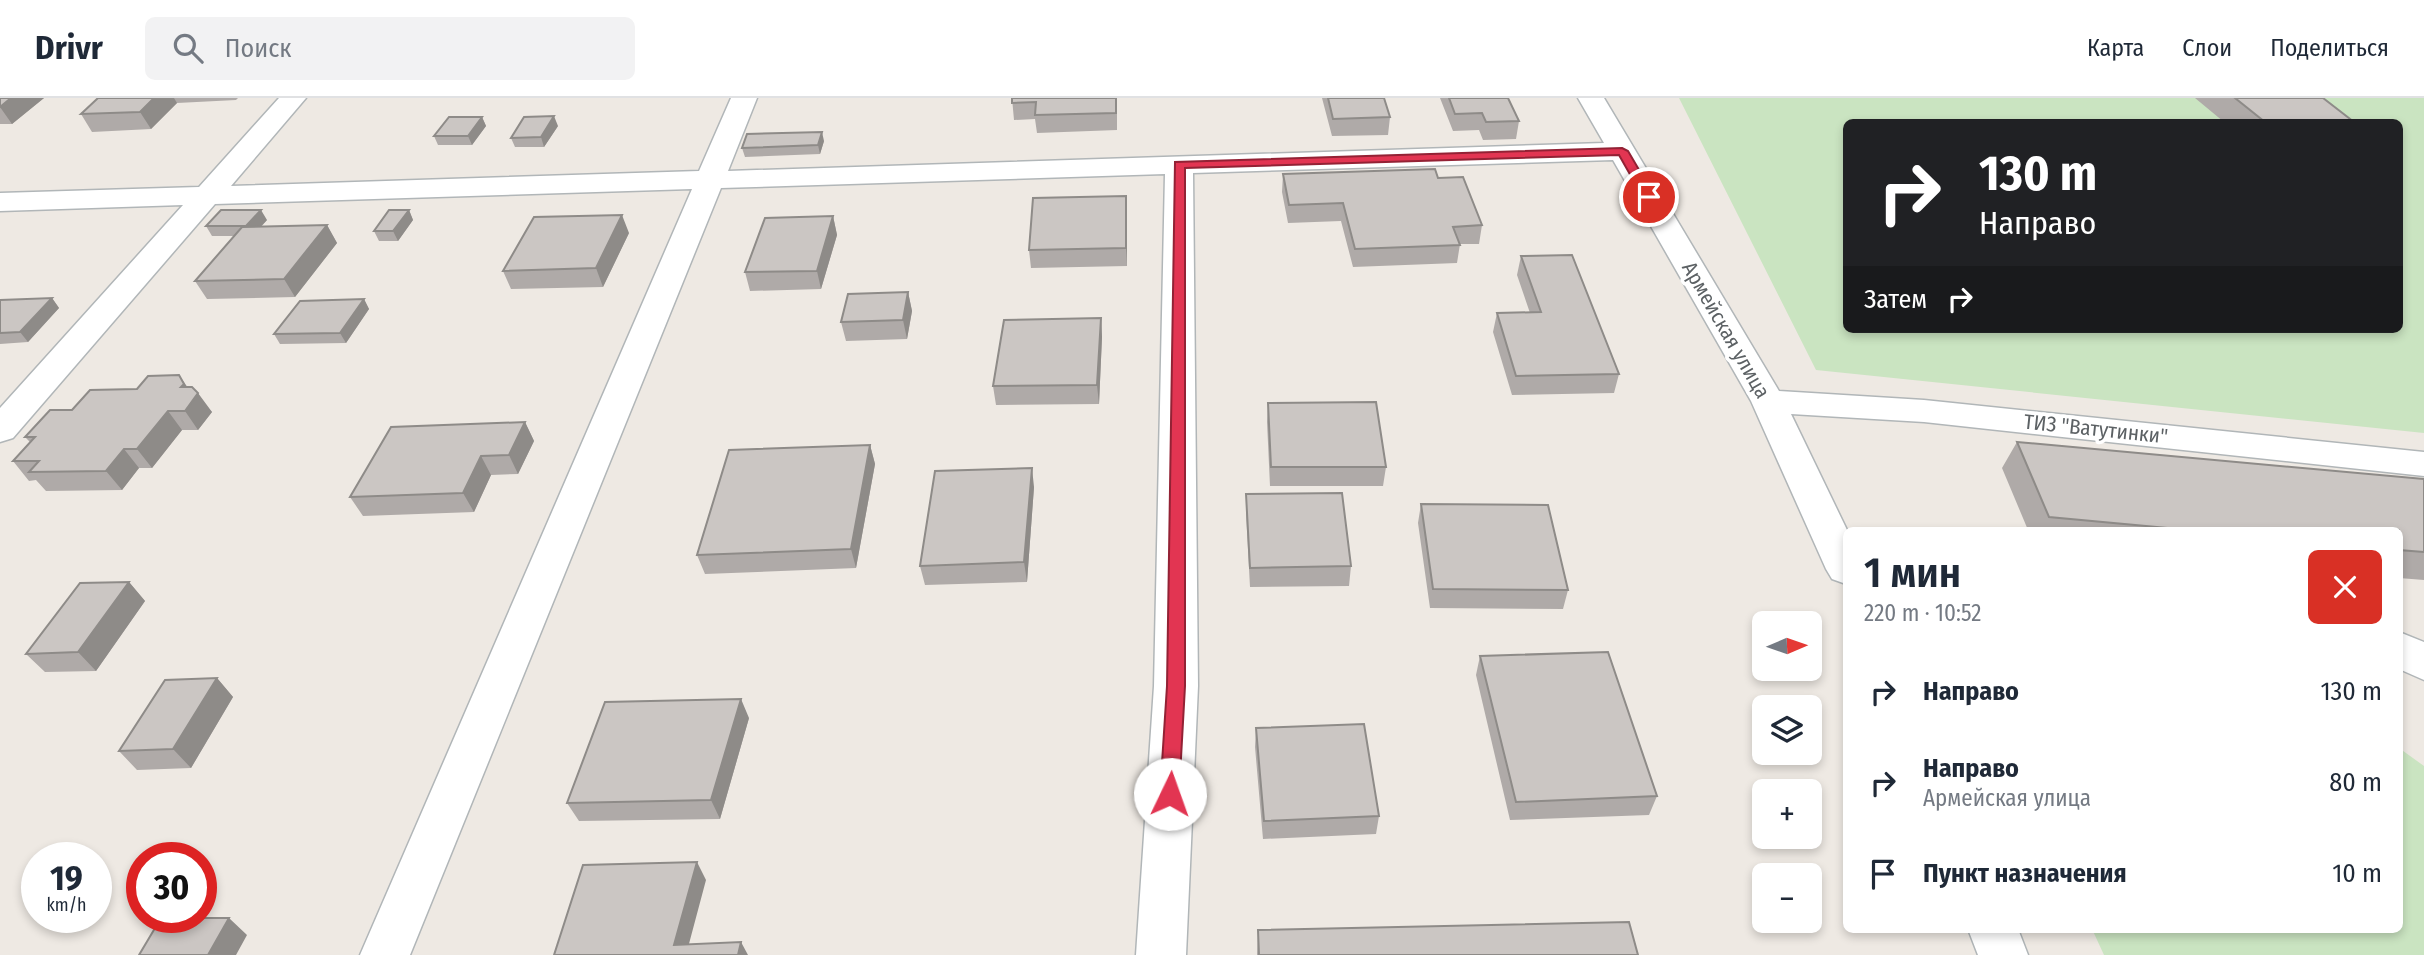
<!DOCTYPE html>
<html lang="ru">
<head>
<meta charset="utf-8">
<style>
  body { margin:0; font-family:"Fira Sans Condensed",sans-serif; background:#f2f2f3; color:#1f2937; height:100vh; display:flex; flex-direction:column; font-size:26px; white-space:nowrap }
  * { box-sizing:border-box; margin:0 }
  p { font-size:23px; color:#747a83 }
  .icon { flex:none; width:38px; height:38px; fill:none; stroke:currentColor; stroke-width:2; stroke-linecap:round; stroke-linejoin:round }
  .map { position:relative; flex:1; overflow:hidden }
  .panel { position:absolute; left:1843px; top:429px; width:560px; height:406px; display:flex; flex-direction:column; background:#fff; border-radius:10px; box-shadow:0 4px 10px #0003 }
  .panel>* { flex:none }
  .top-card { position:absolute; left:1843px; top:21px; width:560px; height:214px; border-radius:10px; box-shadow:0 4px 10px #0003; background:#202124; color:#fff; overflow:hidden }
  .needle { width:46px; rotate:88deg }
  .buttons { position:absolute; left:1752px; top:513px; display:grid; gap:14px }
  .buttons a { display:grid; place-items:center; width:70px; height:70px; border-radius:10px; background:#fff; box-shadow:0 4px 10px #0003; font-size:35px }
  .speed { position:absolute; left:21px; top:744px; display:flex; gap:14px; font-size:35px; font-weight:700; text-align:center }
  .speed>* { display:grid; place-content:center; width:91px; height:91px; border-radius:50%; background:#fff; box-shadow:0 4px 10px #0003; line-height:1 }
  .speed small { font-size:18px; font-weight:400 }
  .speed .limit { border:10px solid #d22; background:#fff; color:#111 }
  .pin { position:absolute; display:grid; place-items:center; width:60px; height:60px; color:#fff; margin:-30px; border:4px solid #fff; border-radius:50%; box-shadow:0 2px 7px #0007 }
  .me { position:absolute; width:77px; margin:-38px; rotate:3deg; stroke-linejoin:round; filter:drop-shadow(0 0 5px #0008) }
  .turn { display:flex; align-items:center; gap:24px; height:147px; padding:0 21px; font-size:32px }
  .turn .icon { width:91px; height:91px; stroke-width:2.5 }
  .turn b { display:block; font-size:49px; line-height:60px }
  .then { display:flex; align-items:center; height:66px; padding:0 21px; background:#0003; gap:14px; font-size:26px }
  .round { display:grid; place-items:center; flex:none; width:74px; height:74px; border-radius:10px; background:#f2f2f3 }
  .headline { display:flex; align-items:center; justify-content:space-between; height:119px; padding:0 21px }
  h1 { font-size:42px; font-weight:600; line-height:52px }
  ul { padding:0; list-style:none }
  li { display:flex; align-items:center; gap:21px; height:91px; padding:0 21px }
  li div { flex:1 }
  li b { display:block; font-size:26px }
  li em { font-style:normal }
  header { display:flex; align-items:center; gap:42px; box-sizing:border-box; height:98px; padding:0 35px; background:#fff; border-bottom:2px solid #e0e1e3 }
  header strong { font-size:33px }
  nav { display:flex; gap:38px; margin-inline-start:auto; font-size:24px }
  .search { width:490px; height:63px; background:#f2f2f3; display:flex; align-items:center; gap:18px; box-sizing:border-box; padding:0 24px; border-radius:10px; color:#747a83; font-size:26px }
  .map>svg:first-child { display:block }
  .green { fill:#cae4c1; fill-rule:evenodd }
  .lines { fill:none; stroke-linecap:round; stroke-linejoin:round }
  .minor-casing { stroke:#b1b6b8; stroke-width:3 }
  .minor { fill:#fff; fill-rule:evenodd }
  .wall { fill:#afaaa8 }
  .shaded-wall { fill:#8e8b88 }
  .building { fill:#cbc6c3; stroke:#8e8b88; stroke-width:2 }
  .route { fill:#e23552; stroke:#932235; stroke-width:2 }
  .labels { text-anchor:middle; stroke-width:7; stroke-linejoin:round; paint-order:stroke }
  .street-label { font-size:21px; fill:#5c6164; stroke:#fff }
</style>
</head>
<body>
<header>
<strong>Drivr</strong>
<div class="search"><svg class="icon" aria-label="search" viewBox="0 0 24 24"><circle cx="10" cy="10" r="6"/><path d="M15 15l6 6"/></svg>Поиск</div>
<nav><a>Карта</a><a>Слои</a><a>Поделиться</a></nav>
</header>
<div class="map">
<svg width="2424" height="857" viewBox="0 0 2424 857">
  <rect width="100%" height="100%" fill="#eee9e3"/>
  <path class="green" d="M1679,0h745v335l-608,-63zM1846,24h553v207h-553z
    M2399,650l25,18v189h-320l-12,-26h307z"/>
  <g class="lines">
    <g class="minor-casing">
      <path id="minor" d="M279,0h27l-75,88 468,-15 32,-73h26l-29,73 876,-28 -26,-45h26l175,293 145,9 500,52v24l-500,-54 -133,-8 56,116 -1,54 -14,-5 -6,-10 -75,-168 -138,-241 -420,13 5,513 -12,269h-50l18,-269 11,-512 -444,14 -311,767h-50l332,-766 -477,15 -202,234 -13,4v-34l183,-203 -183,6v-18l199,-6z
        M2399,534l25,10v38l-25,-11z
        M1968,831h50l10,26h-50z"/>
    </g>
    <use href="#minor" class="minor"/>
  </g>
  <path class="wall" d="M0,0h44l-32,26h-12z
    M98,0h140l-2,2 -59,3 -26,26 -59,3 -11,-18z
    M1012,0h105v32l-80,3 -2,-14 -21,1z
    M1322,0h62l6,19 -2,18 -56,1z
    M1440,0h68l11,23 -3,18 -33,1 -4,-10 -26,1z
    M2195,0h128l31,24h-130z
    M482,19l4,9 -14,19h-34l-4,-9z
    M558,28l-14,21h-29l-4,-9z
    M824,43l-4,13 -75,3 -3,-9z
    M1283,76l155,4 44,47 -3,19h-19l-3,19 -104,4 -12,-46 -53,2 -6,-31z
    M1126,98l1,70 -96,2 -2,-18z
    M409,112l4,10 -15,21h-19l-5,-10z
    M833,118l4,19 -16,54 -71,2 -5,-19z
    M267,122l-6,7 66,-2 10,18 -42,54 -88,2 -12,-18 39,-45h-22l-6,-10z
    M629,135l-26,54 -92,2 -8,-18z
    M1521,158l98,118 -5,19 -102,2 -19,-63 4,-19h33l-13,-38z
    M908,194l4,19 -5,28 -61,2 -5,-19z
    M52,200l7,10 -31,34 -28,2v-44z
    M364,201l5,10 -23,34 -66,1 -6,-10z
    M1101,220l1,19 -3,67 -103,1 -3,-19z
    M187,289l25,25 -14,18h-16l-30,38h-13l-17,22 -76,1 -10,-11 -7,1 -16,-20 17,-19 -5,-5 47,-27z
    M1268,305l118,64 -3,19h-113l-3,-64z
    M525,324l9,19 -16,33 -27,1 -17,37 -111,4 -13,-19z
    M2017,344l407,37v101l-25,-2v-48h-371l-26,-62z
    M870,347l5,19 -19,104 -151,6 -8,-19z
    M1034,389l-7,95 -102,3 -5,-19z
    M1246,396l105,72 -2,20 -99,1 -4,-74z
    M1421,406l147,86 -5,19 -133,-1 -12,-85z
    M129,484l16,19 -49,70 -51,1 -19,-18z
    M1480,558l177,140 -8,19 -139,5 -34,-145z
    M217,580l16,19 -42,71 -54,2 -18,-19z
    M749,620l-29,101 -141,2 -12,-18z
    M1256,630l123,88 -3,18 -113,5 -8,-92z
    M1258,832l380,25h-381z"/>
  <path class="shaded-wall" d="M11,0h33l-32,26 -12,-17z
    M154,0h20l3,5 -26,26 -11,-17z
    M554,18l4,10 -14,21 -3,-10z
    M482,19l4,9 -14,19 -4,-9z
    M822,34l2,9 -4,13 -2,-9z
    M1126,98l1,18v52l-1,-18z
    M261,112l6,10 -15,16 -6,-10z
    M409,112l4,10 -15,21 -5,-10z
    M622,117l7,18 -26,54 -7,-19z
    M833,118l4,19 -16,54 -4,-18z
    M327,127l10,18 -42,54 -11,-18z
    M908,194l4,19 -5,28 -4,-19z
    M52,200l7,10 -31,34 -8,-10z
    M364,201l5,10 -23,34 -6,-10z
    M1101,220l1,19 -3,67 -2,-19z
    M179,277l16,23 3,-5 14,19 -14,18 -13,-19z
    M168,313l14,19 -30,38 -15,-19z
    M525,324l9,19 -16,33 -9,-19z
    M870,347l5,19 -19,104 -5,-19z
    M124,351l15,19 -17,22 -16,-19z
    M481,358l10,19 -17,37 -11,-19z
    M1032,370l2,19 -7,95 -3,-20z
    M129,484l16,19 -49,70 -18,-19z
    M217,580l16,19 -42,71 -18,-19z
    M741,601l8,19 -29,101 -9,-19z
    M697,764l9,18 -20,75 -12,-10z
    M229,820l18,17 -11,20h-28z
    M741,844l7,13h-10z"/>
  <path class="building" d="M0,0h11l-11,9z
    M98,0h56l-14,14 -59,2z
    M1012,0h104v15l-81,2 1,-13 -24,1z
    M1328,0h56l6,19 -57,2z
    M1449,0h59l11,23 -33,1 -4,-9 -27,1z
    M2235,0h88l31,24h-89z
    M554,18l-13,21 -30,1 13,-21z
    M449,19h33l-14,19h-34z
    M822,34l-4,13 -76,3 5,-14z
    M1435,71l3,9 25,-1 19,48 -29,2 7,18 -105,4 -12,-46 -54,2 -6,-31z
    M1126,98v52l-97,2 4,-52z
    M221,112h40l-15,16h-40z
    M389,112h20l-16,21h-19z
    M622,117l-26,53 -93,3 31,-54z
    M833,118l-16,55 -72,1 20,-54z
    M327,127l-43,54 -89,2 47,-54z
    M1572,157l47,119 -103,2 -19,-63 44,-1 -20,-56z
    M908,194l-5,28 -62,2 7,-28z
    M52,200l-32,34 -20,1v-33z
    M364,201l-24,34 -66,1 26,-33z
    M1101,220l-4,67 -104,1 11,-66z
    M179,277l5,9 -3,3h11l6,6 -13,18h-17l-31,38h-13l-18,22 -77,1 10,-11h-26l22,-24h-10l25,-27h22l18,-20 47,-1 11,-13z
    M1376,304l10,65h-115l-3,-64z
    M525,324l-16,33 -28,1 -18,37 -113,4 41,-70z
    M2017,344l407,37v73l-25,-2v-20h-210l-140,-13z
    M870,347l-19,104 -154,6 32,-105z
    M1032,370l-8,94 -104,4 15,-95z
    M1342,395l9,73 -101,2 -4,-74z
    M1421,406l127,1 20,85 -135,-1z
    M129,484l-51,70 -52,2 54,-71z
    M1608,554l49,144 -141,6 -36,-146z
    M217,580l-44,71 -54,2 46,-71z
    M741,601l-30,101 -144,3 38,-101z
    M1364,626l15,92 -115,5 -8,-93z
    M697,764l-23,83 67,-3 -3,13h-184l29,-90z
    M161,820h68l-21,37h-69z
    M1629,824l9,33h-379l-1,-25z"/>
  <path class="route" d="M1622,50l6,3 27,46 -2,2h-9l-25,-44 -434,13v518l-6,108 -2,6 -7,2 -7,-2 -3,-6 7,-108 8,-524z"/>
  <g class="labels">
    <g class="street-label">
      <text transform="translate(1726 232) rotate(60)" y="7">Армейская улица</text>
      <text transform="translate(2096 331) rotate(6)" y="7">ТИЗ "Ватутинки"</text>
    </g>
  </g>
</svg>
<div class="buttons">
<a><svg class="needle" viewBox="-14 -14 28 28"><path d="M0-13l5 13h-10z" fill="#e53935"/><path d="M0 13l5-13h-10z" fill="#747a83"/></svg></a>
<a><svg class="icon" aria-label="layers" viewBox="0 0 24 24"><path d="M12 4l9 5-9 5-9-5zM3 14l9 5 9-5"/></svg></a>
<a>+</a>
<a>−</a>
</div>
<div class="speed"><div>19<small>km/h</small></div><div class="limit">30</div></div>
<div class="pin" style="left:1649px;top:99px;background:#d93025"><svg class="icon" aria-label="arrive" viewBox="0 0 24 24"><path d="M6 21V4h12l-3 4 3 4H6"/></svg></div>
<svg class="me" style="left:1170px;top:696px" viewBox="-20 -20 40 40"><circle r="19" fill="#fff"/><path d="M0-13L10 11 0 6-10 11z" fill="#e23552"/></svg>
<div class="top-card">
<div class="turn"><svg class="icon" aria-label="right" viewBox="0 0 24 24"><path d="M7 20v-9h11M14 6l5 5-5 5"/></svg><div><b>130 m</b>Направо</div></div>
<div class="then">Затем<svg class="icon" aria-label="right" viewBox="0 0 24 24"><path d="M7 20v-9h11M14 6l5 5-5 5"/></svg></div>
</div>
<section class="panel">
<div class="headline"><div><h1>1 мин</h1><p>220 m · 10:52</p></div><a class="round" style="background:#d93025;color:#fff"><svg class="icon" aria-label="close" viewBox="0 0 24 24"><path d="M6 6l12 12M18 6L6 18"/></svg></a></div>
<ul>
<li><svg class="icon" aria-label="right" viewBox="0 0 24 24"><path d="M7 20v-9h11M14 6l5 5-5 5"/></svg><div><b>Направо</b></div><em>130 m</em></li>
<li><svg class="icon" aria-label="right" viewBox="0 0 24 24"><path d="M7 20v-9h11M14 6l5 5-5 5"/></svg><div><b>Направо</b><p>Армейская улица</p></div><em>80 m</em></li>
<li><svg class="icon" aria-label="arrive" viewBox="0 0 24 24"><path d="M6 21V4h12l-3 4 3 4H6"/></svg><div><b>Пункт назначения</b></div><em>10 m</em></li>
</ul>
</section>
</div>
</body>
</html>
